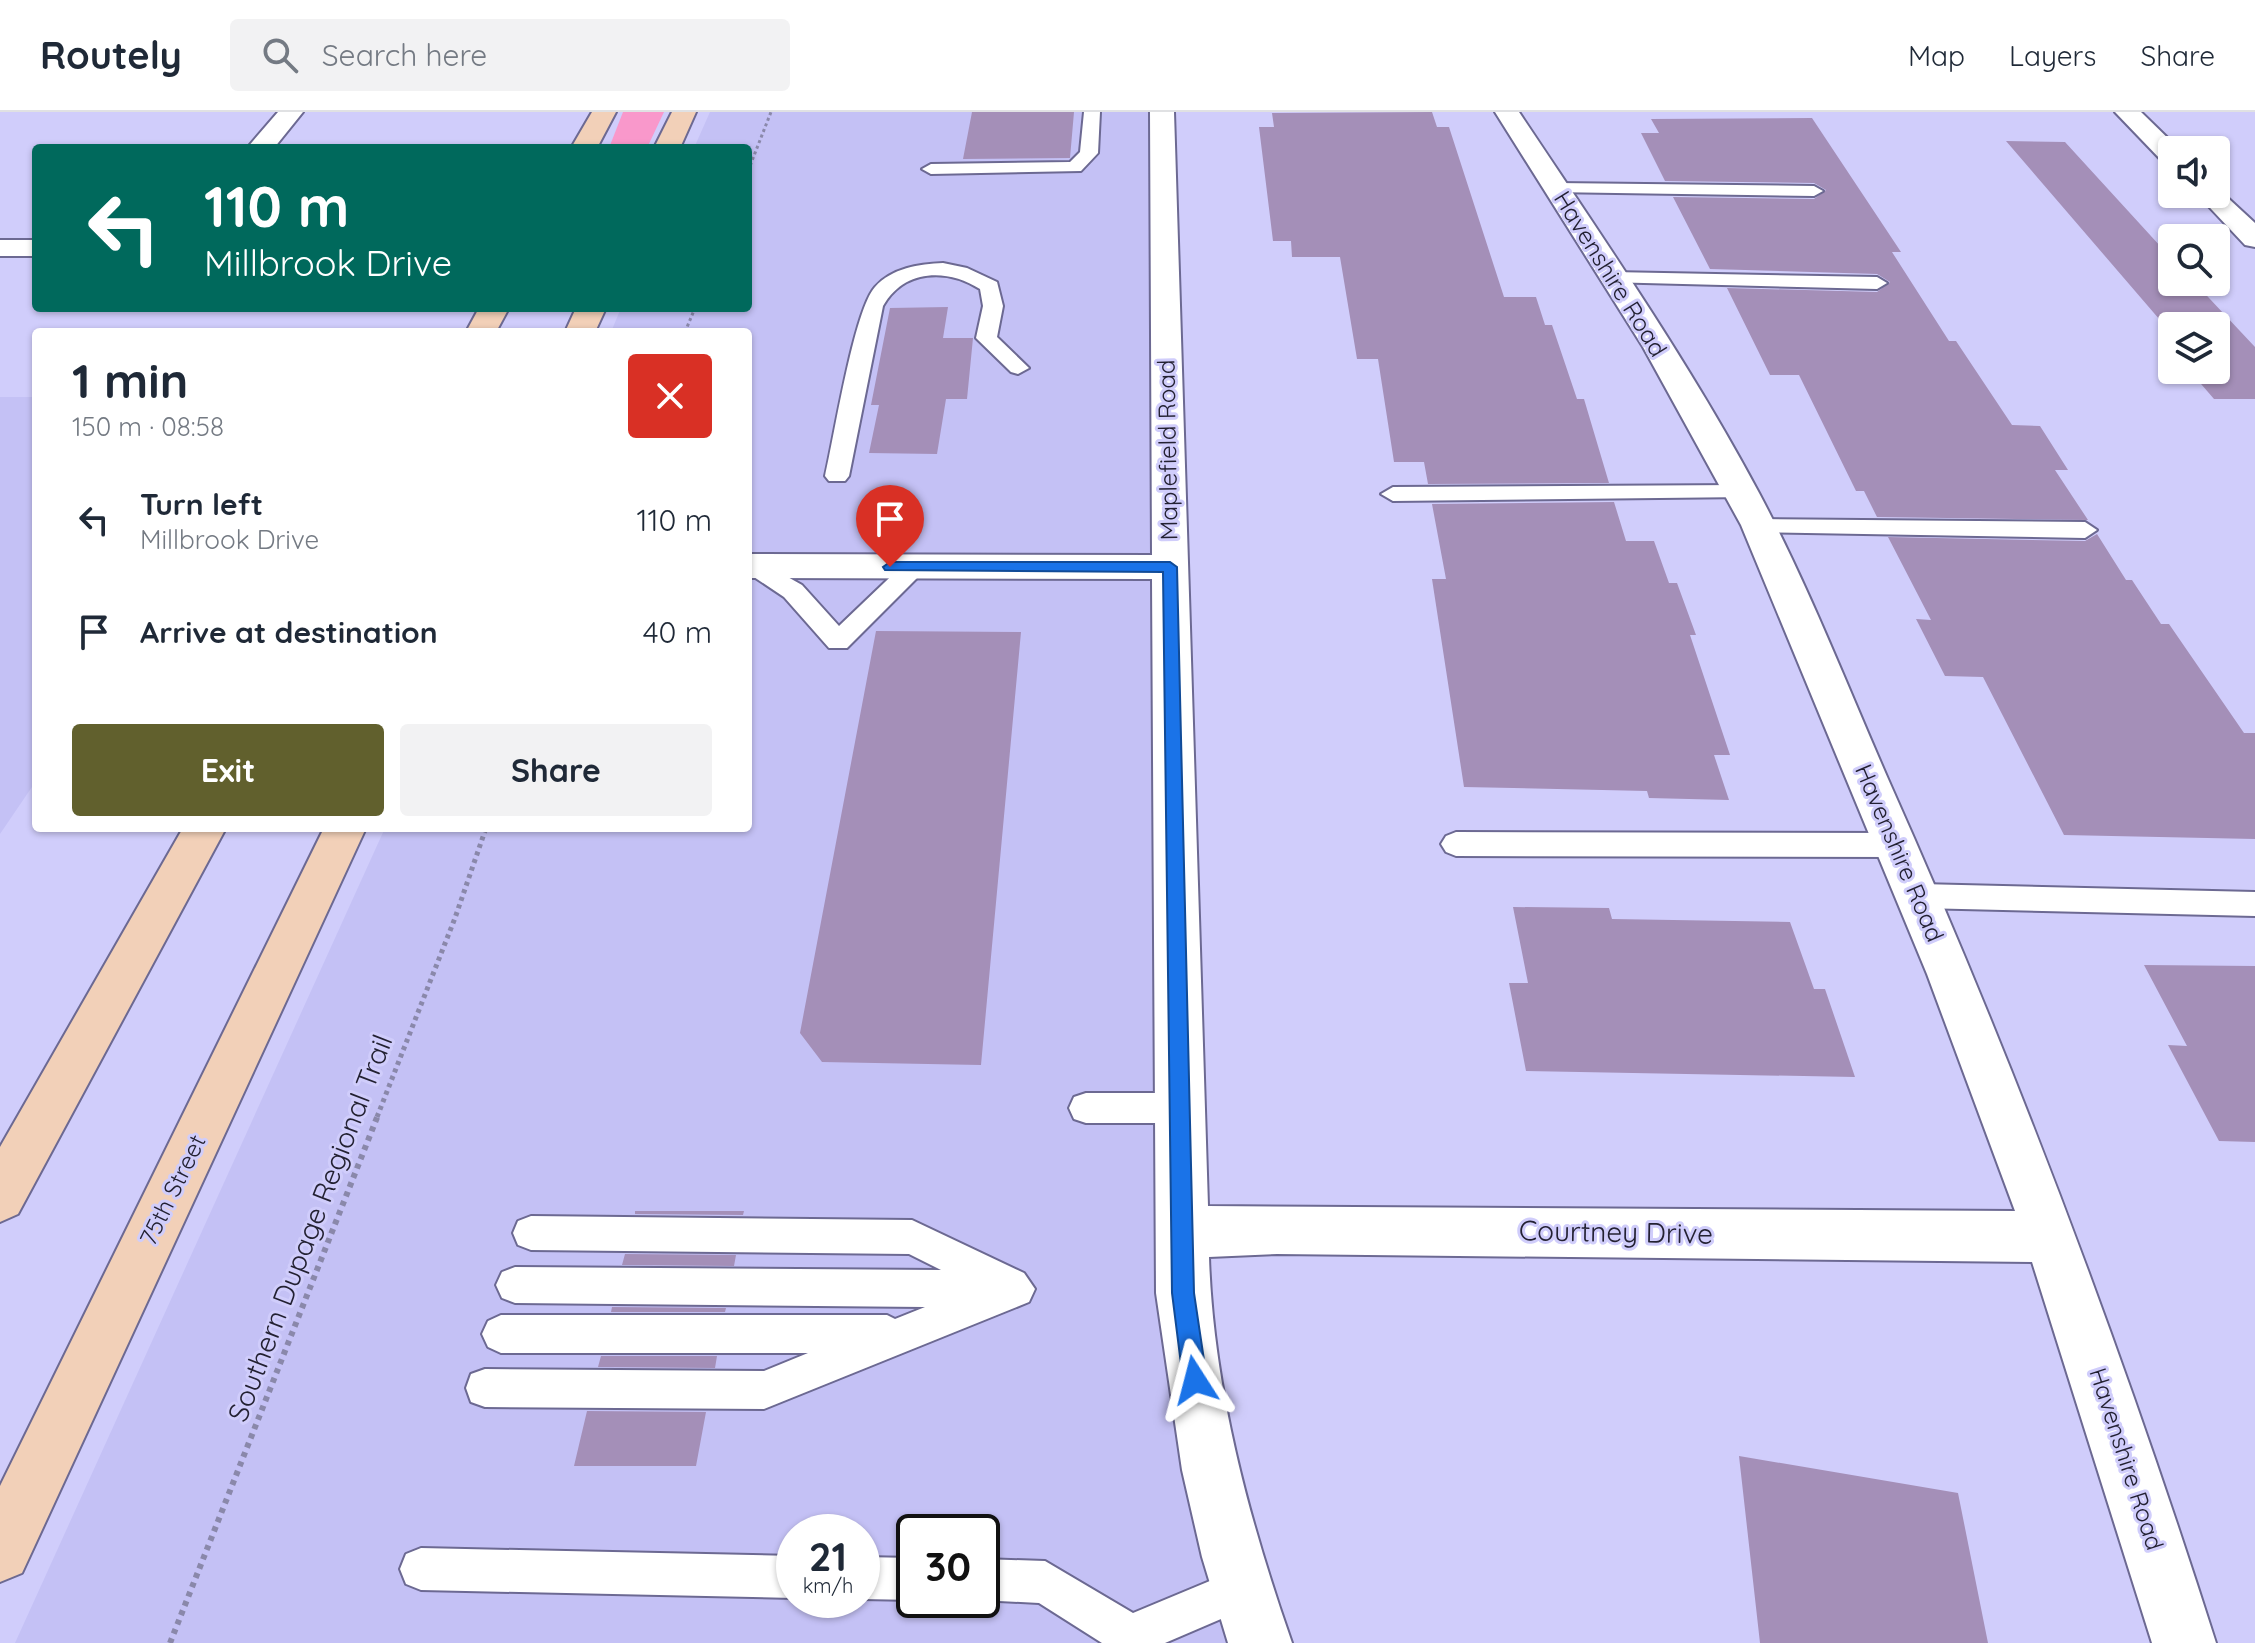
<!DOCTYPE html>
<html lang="en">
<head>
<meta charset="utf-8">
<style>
  body { margin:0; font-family:Quicksand,sans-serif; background:#f2f2f3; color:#1f2937; height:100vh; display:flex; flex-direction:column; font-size:30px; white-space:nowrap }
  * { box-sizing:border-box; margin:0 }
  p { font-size:26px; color:#747a83 }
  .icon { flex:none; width:44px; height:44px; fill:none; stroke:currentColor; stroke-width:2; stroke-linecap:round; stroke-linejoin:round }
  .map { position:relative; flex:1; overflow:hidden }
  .sheet { position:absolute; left:32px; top:216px; width:720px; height:504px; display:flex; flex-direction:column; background:#fff; border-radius:8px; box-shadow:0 2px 6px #0004 }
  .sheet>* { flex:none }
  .guide { position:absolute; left:32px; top:32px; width:720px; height:168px; border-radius:8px; box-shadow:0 2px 6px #0004; background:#00695c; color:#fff; overflow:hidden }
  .fabs { position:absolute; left:2158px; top:24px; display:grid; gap:16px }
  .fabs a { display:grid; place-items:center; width:72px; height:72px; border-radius:8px; background:#fff; box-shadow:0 2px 6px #0004; font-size:40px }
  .speed { position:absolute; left:776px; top:1402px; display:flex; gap:16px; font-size:40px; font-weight:700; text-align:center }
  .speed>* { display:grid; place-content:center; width:104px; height:104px; border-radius:50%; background:#fff; box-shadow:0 2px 6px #0004; line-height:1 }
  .speed small { font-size:20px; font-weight:400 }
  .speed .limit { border:4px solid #111; border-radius:12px; background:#fff; color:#111 }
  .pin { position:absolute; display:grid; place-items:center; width:68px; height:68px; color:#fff; margin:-82px -34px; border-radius:50% 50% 50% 0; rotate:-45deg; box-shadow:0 0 8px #0007 }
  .pin .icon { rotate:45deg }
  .me { position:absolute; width:88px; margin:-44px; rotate:351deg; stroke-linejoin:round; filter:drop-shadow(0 0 6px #0008) }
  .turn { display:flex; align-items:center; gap:28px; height:168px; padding:0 40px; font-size:36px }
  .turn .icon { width:104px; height:104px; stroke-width:2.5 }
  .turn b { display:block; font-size:56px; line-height:68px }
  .round { display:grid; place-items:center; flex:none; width:84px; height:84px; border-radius:8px; background:#f2f2f3 }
  .overview { display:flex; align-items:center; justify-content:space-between; height:136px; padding:0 40px }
  h1 { font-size:48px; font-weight:800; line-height:60px }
  .primary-button { display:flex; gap:16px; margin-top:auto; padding:16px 40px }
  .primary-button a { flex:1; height:92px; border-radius:8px; background:#61602d; color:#fff; font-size:32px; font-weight:800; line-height:92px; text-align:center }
  .primary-button a+a { background:#f2f2f3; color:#1f2937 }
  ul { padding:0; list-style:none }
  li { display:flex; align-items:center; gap:24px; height:112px; padding:0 40px }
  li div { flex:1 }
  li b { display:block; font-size:30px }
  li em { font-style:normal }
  header { display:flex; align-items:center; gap:48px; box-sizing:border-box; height:112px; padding:0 40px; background:#fff; border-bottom:2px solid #e0e1e3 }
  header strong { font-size:38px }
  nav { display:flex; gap:44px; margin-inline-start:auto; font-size:28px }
  .search { width:560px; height:72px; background:#f2f2f3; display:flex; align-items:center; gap:20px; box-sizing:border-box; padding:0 28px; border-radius:8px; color:#747a83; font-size:30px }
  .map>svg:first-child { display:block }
  .built { fill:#c4c1f5; fill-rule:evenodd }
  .green { fill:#f998cb }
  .building { fill:#a48fb8 }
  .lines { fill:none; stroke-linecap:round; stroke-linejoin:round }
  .service-casing { stroke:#6c6992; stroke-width:4 }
  .minor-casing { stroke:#6c6992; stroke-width:4 }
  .secondary-casing { stroke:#6c6992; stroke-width:4 }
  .path-far2 { stroke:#8a88aa; stroke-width:3; stroke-dasharray:3 3; stroke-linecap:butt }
  .path-far1 { stroke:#8a88aa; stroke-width:5; stroke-dasharray:4 4; stroke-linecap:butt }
  .path { stroke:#8a88aa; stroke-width:6; stroke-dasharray:5 5; stroke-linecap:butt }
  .service { fill:#fff; fill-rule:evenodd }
  .minor { fill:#fff; fill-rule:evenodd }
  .secondary { fill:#f2d0b8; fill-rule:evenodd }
  .route { fill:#1a73e8; stroke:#114b97; stroke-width:2 }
  .labels { text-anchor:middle; stroke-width:6; stroke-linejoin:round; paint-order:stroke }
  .street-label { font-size:24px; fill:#232132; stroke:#d0cdfb }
  .near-street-label { font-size:28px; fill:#232132; stroke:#d0cdfb }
</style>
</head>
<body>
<header>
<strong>Routely</strong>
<div class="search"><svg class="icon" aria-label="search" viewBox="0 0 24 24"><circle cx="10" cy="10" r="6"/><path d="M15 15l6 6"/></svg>Search here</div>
<nav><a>Map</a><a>Layers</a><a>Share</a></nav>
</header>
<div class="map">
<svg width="2255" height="1531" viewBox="0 0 2255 1531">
  <rect width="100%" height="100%" fill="#d0cdfb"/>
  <path class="built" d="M710,0h448l18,1172 72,359h-1233l370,-815h363v-496h-137l10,-24h127v-160h-54zM794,1420h68v68h-68zM914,1420h68v68h-68z
    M0,285h36v384l-36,53z"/>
  <path class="green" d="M623,0h41l-17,36h-38z"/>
  <path class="building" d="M972,0h102l-4,46 -107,1z
    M1432,0l5,15h12l55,170h32l9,28h7l25,74h7l25,84 -181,1 -4,-22h-30l-16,-103h-21l-17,-102h-48l-1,-16h-18l-14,-114h15l-2,-14z
    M1812,6l89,134h-9l57,89h7l56,84 28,1 28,44h-13l33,50 -211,-3 -13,-26h-8l-57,-116h-29l-43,-87 150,4 13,-10 -13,-8 -167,-5 -37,-72 141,2 12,-9 -12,-7 -149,-2 -24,-48h18l-8,-14z
    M2006,29l59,1 107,117v23h22l61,65v52h-41l-25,-29h27v-44h-44v8z
    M948,195l-5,31h30l-6,61h-21l-9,55 -68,-1 10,-48h-8l19,-97z
    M1614,390l12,39h28l15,42h8l19,52h-6l40,120h-16l15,45 -80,-2 -2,-7 -183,-4 -32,-208h14l-14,-75z
    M2097,422l29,46h6l29,44h8l75,109h11v106l-191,-4 -81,-158 -38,-1 -29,-57 15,1 -43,-83 197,4z
    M876,519l145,1 -40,433 -159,-3 -22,-29z
    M1513,795l96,1 3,11 178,3 24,67h11l30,88 -329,-6 -17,-88h19z
    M2144,853l111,1v176l-36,-1 -51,-96 19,1z
    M635,1099h109l-1,4 -108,-1z
    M625,1142l111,1 -2,11 -112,-1z
    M612,1195l114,1 -1,4h-114z
    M601,1244h116l-2,12 -117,-1z
    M587,1299l119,1 -10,54h-122z
    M1739,1344l219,37 30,150h-228z"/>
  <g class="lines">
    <g class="service-casing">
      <path id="service" d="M1084,0h16l-2,41 -17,18 -150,3 -9,-5 9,-5 139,-2 10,-10z
        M1556,71l258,3 9,5 -9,5 -264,-4 -3,-4z
        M943,151l24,5 30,14 6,24 -6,31 32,31 -11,6 -7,-2 -35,-34 7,-32 -3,-17c-33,-21 -76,-20 -97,17l-34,170 -4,5h-16l-4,-5c9,-38 29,-166 50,-189 17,-19 44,-23 68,-24z
        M1612,160l265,5 10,6 -10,6 -272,-7 -3,-4 3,-4z
        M1741,373l8,2 4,5 -4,5 -356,4 -12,-7 12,-7z
        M1758,407l327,3 12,8 -12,8 -335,-6 -4,-5 4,-5z
        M754,446l48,27 37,41 68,-65h18l3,6 -81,81h-18l-45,-51 -36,-24v-13z
        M1456,720l441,1 10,4 5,8 -5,8 -10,4 -441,-1 -10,-4 -5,-8 5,-8z
        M1920,772l335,8v24l-335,-8 -11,-3 -4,-9 4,-9z
        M1086,981h93l12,4 5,11 -5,11 -12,4h-93l-12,-4 -5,-11 5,-11z
        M531,1104l381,4 112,53 11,16 -6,13 -265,107 -279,-2 -14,-5 -5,-14 5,-14 14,-5 279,2 44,-18h-307l-13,-6 -6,-13 6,-13 13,-6h386l8,4 30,-12 -410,-4 -13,-5 -6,-13 6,-13 13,-5 426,3 -32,-16 -378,-4 -13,-5 -5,-12 5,-12z
        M421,1436l373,8v42l-373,-8 -15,-6 -6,-15 6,-15z
        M862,1445l52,1v42l-52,-1z
        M982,1447l63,2 88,52 108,-45 15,6 6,15 -6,15 -91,39h-63l-63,-40 -60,-3z"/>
    </g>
    <g class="minor-casing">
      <path id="minor" d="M278,0h25l-29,36h-27z
        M1150,0h24l34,1094 807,5 -88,-237 -186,-449 -98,-178 -148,-235h24c83,125 169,248 240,381 49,92 87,190 129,286 126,282 234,569 328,864h-64l-120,-381 -755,-8 -68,3c4,130 40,263 83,386h-64l-26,-86 -20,-87 -26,-177 -4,-714 -404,-1v-24l404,1z
        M2115,0h26l39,38h-8v15l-9,-3z
        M2216,75l39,36v24l-10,-2 -48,-51h19z
        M0,128h36v16h-36z"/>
    </g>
    <g class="secondary-casing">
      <path id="secondary" d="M592,0h24l-19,36h-26z
        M672,0h24l-16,36h-26z
        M479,196h30l-13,24h-30z
        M576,196h30l-11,24h-30z
        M183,716h43l-208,386 -18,8v-75z
        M324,716h42l-344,745 -22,9v-96z"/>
    </g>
    <path class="path-far2" d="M748,59l23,-59
      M685,220l10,-24"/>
    <path class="path-far1" d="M377,1005l78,-199 31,-90"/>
    <path class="path" d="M170,1531l208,-528"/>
    <use href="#service" class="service"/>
    <use href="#minor" class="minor"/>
    <use href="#secondary" class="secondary"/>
  </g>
  <path class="route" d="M890,450h280l7,5 17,726 13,87 -4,9 -8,3 -9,-3 -3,-9 -11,-87 -9,-721 -278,-2 -2,-3z"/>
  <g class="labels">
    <g class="street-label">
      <text transform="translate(1610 162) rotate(58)" y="8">Havenshire Road</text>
      <text transform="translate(1168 338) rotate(-91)" y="8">Maplefield Road</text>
      <text transform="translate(1899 741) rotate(67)" y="8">Havenshire Road</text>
      <text transform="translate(173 1078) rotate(-64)" y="8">75th Street</text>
      <text transform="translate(2126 1347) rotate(72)" y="8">Havenshire Road</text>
    </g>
    <g class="near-street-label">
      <text transform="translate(310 1116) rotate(-69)" y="10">Southern Dupage Regional Trail</text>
      <text transform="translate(1616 1120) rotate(1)" y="10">Courtney Drive</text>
    </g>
  </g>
</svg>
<div class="fabs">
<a><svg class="icon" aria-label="sound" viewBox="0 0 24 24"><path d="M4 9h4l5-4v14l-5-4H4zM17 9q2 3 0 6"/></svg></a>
<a><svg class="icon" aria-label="search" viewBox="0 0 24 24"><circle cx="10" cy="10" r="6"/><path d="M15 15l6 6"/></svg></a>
<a><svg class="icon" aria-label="layers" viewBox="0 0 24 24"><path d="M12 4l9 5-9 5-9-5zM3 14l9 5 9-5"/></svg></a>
</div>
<div class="speed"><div>21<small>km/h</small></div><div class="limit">30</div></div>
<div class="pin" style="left:890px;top:455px;background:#d93025"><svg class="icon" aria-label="arrive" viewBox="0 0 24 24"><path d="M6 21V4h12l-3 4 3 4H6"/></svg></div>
<svg class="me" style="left:1195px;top:1268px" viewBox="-20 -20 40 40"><path d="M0-17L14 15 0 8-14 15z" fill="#1a73e8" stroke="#fff" stroke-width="4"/></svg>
<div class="guide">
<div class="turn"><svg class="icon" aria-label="left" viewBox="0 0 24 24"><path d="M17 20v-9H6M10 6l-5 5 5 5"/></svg><div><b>110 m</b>Millbrook Drive</div></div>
</div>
<section class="sheet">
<div class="overview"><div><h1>1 min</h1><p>150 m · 08:58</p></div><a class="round" style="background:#d93025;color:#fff"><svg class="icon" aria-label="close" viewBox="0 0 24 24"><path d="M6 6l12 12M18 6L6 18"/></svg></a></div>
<ul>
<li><svg class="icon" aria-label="left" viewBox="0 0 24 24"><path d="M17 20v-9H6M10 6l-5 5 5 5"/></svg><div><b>Turn left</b><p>Millbrook Drive</p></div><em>110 m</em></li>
<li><svg class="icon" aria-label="arrive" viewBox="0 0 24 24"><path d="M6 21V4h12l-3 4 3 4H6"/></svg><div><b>Arrive at destination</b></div><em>40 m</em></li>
</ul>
<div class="primary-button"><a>Exit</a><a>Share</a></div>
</section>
</div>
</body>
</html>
